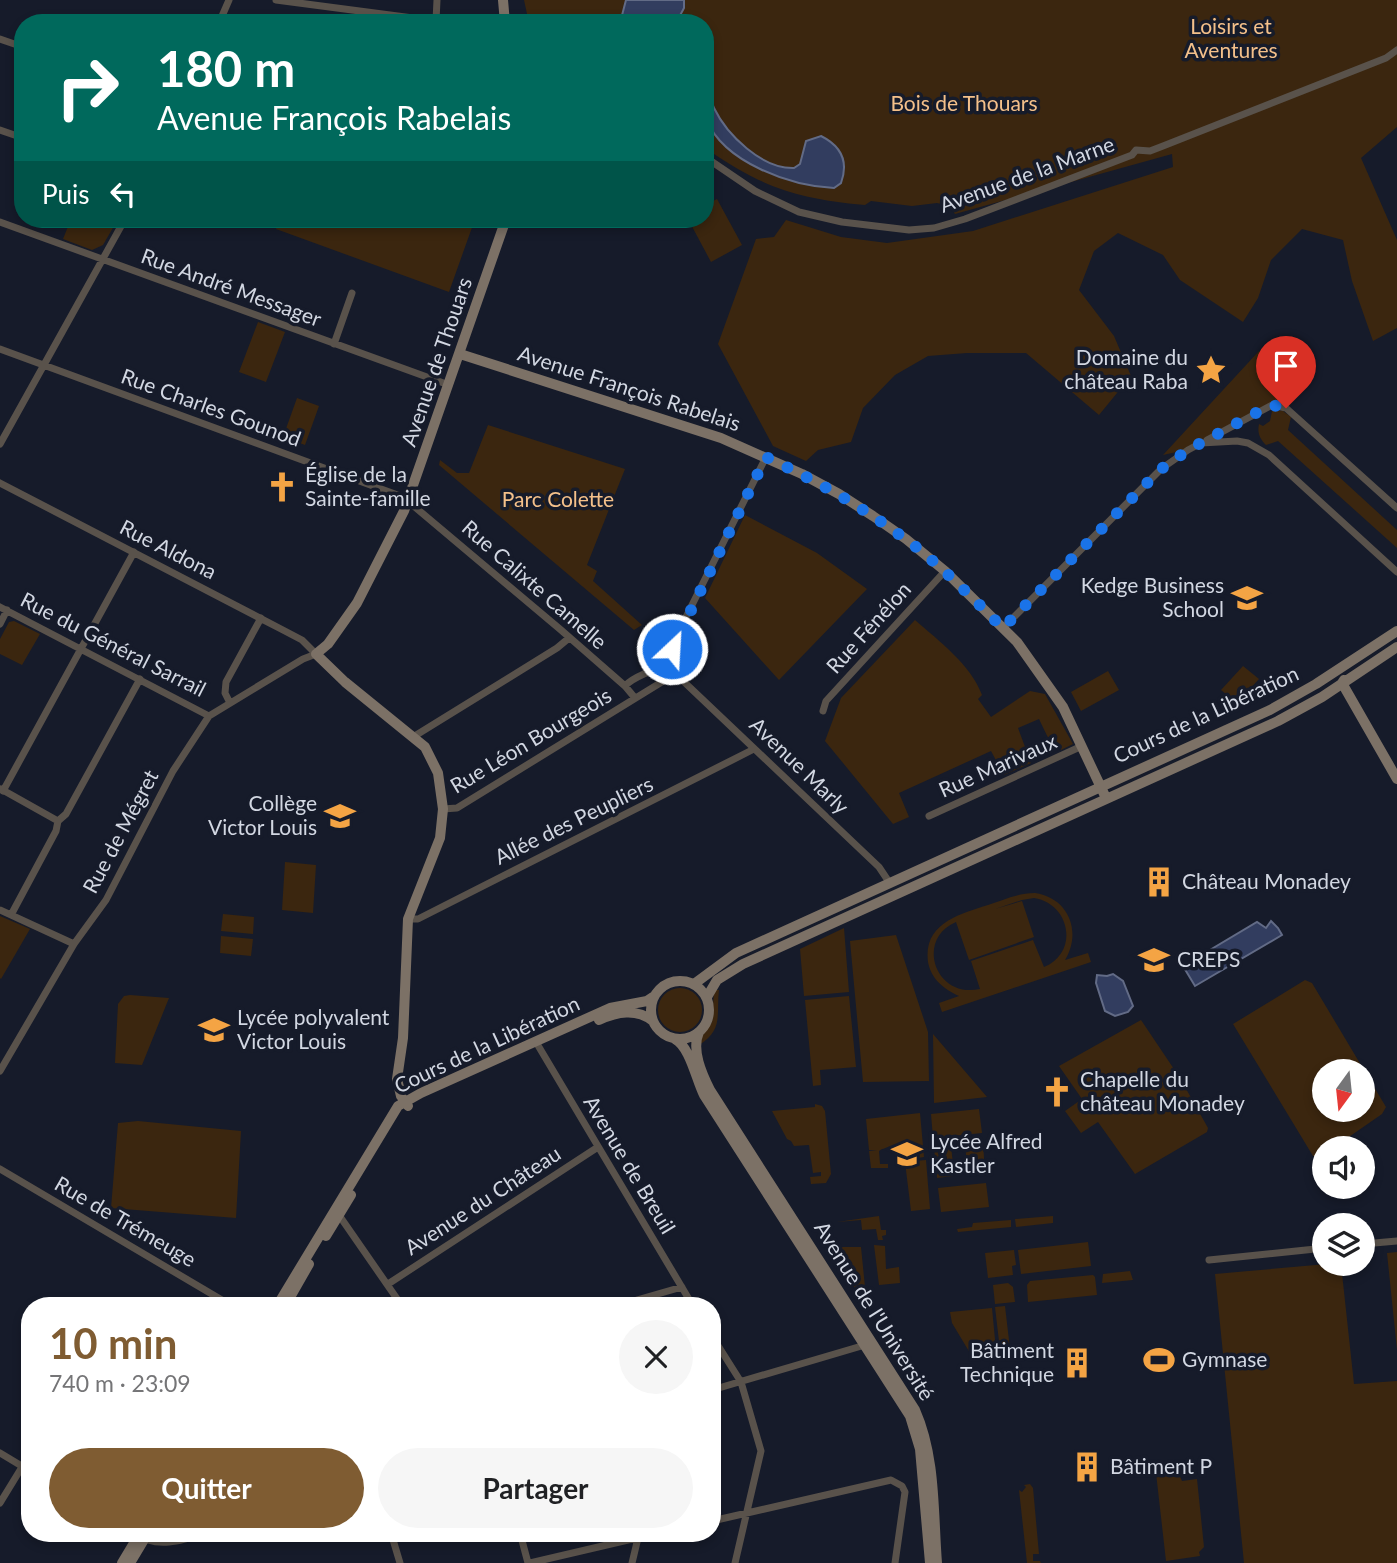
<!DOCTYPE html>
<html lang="fr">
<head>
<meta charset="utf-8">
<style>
  body { margin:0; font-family:Lato,sans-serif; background:#f6f6f6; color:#202124; height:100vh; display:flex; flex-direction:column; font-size:26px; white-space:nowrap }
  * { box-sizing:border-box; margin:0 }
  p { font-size:23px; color:#757577 }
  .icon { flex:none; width:38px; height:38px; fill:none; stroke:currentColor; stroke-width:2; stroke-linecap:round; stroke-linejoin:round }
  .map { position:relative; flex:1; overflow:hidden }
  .drawer { position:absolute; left:21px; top:1297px; width:700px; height:245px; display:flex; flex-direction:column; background:#fff; border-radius:28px; box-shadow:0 4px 10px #0003 }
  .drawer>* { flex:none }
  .top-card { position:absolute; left:14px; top:14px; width:700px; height:214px; border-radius:28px; box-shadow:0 4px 10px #0003; background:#00695c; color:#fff; overflow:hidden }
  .needle { width:46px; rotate:195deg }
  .controls { position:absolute; left:1312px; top:1059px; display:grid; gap:14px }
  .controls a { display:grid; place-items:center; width:63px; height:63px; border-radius:50%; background:#fff; box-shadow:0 4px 10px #0003; font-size:35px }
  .pin { position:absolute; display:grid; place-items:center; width:60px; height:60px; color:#fff; margin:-72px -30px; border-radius:50% 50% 50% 0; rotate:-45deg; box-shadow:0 0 7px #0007 }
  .pin .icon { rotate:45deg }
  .me { position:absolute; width:77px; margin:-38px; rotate:25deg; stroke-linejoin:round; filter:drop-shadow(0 0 5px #0008) }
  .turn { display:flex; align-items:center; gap:24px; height:147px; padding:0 28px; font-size:32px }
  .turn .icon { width:91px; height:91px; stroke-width:2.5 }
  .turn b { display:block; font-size:49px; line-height:60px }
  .then { display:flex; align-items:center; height:66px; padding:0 28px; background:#0003; gap:14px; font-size:26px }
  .round { display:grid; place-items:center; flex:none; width:74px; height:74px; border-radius:37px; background:#f6f6f6 }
  .headline { display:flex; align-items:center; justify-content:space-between; height:119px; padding:0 28px }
  h1 { font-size:42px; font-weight:700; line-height:52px; color:#7f5c32 }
  .cta { display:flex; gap:14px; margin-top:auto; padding:14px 28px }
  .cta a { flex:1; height:80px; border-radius:42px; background:#7f5c32; color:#fff; font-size:28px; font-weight:700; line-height:80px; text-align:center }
  .cta a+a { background:#f6f6f6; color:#202124 }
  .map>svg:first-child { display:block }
  .green { fill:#3b260f; fill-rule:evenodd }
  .water { fill:#323d5f; stroke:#626b86; stroke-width:2 }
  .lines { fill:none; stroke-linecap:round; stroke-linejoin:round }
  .street { stroke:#59524b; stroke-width:7 }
  .secondary { stroke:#7c7166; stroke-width:10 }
  .route { stroke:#1a73e8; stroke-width:12; stroke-dasharray:0 21.6 }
  .labels { text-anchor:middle; stroke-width:7; stroke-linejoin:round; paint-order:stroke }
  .park-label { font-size:21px; fill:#f4c08a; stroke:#161b2a }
  .street-label { font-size:21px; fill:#d2d7e2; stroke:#161b2a }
  .poi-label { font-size:21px; fill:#d2d7e2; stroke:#161b2a; text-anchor:start }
</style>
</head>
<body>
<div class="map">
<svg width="1397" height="1563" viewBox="0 0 1397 1563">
  <rect width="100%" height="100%" fill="#161b2a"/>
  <path class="green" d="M524,0h873v127l-36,31 36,82v88l-24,13 -21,-60 -9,-41 -41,-11 -31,31 -13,38 -15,24 -63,-42 -17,-25 -45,-22 -24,18 -15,39 35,46 17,40 -32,39 -73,-62h-59l-39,3 -33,19 -32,33 -12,34 -33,8 -12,11 -33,-15 -55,-102 38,-105 18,-2 12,-17 55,17 46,6 86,-12 200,-64 -1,-13 -217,60 -5,-8 -13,-3 -25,3 -41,-5 -6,4c-71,-7 -101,-17 -160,-57v-125h-176z
    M717,199l25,46 -31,17 -23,-43h17v-14z
    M71,219h47l-15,26 -11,5 -29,-11z
    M279,219h196l-26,73 -173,-63z
    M258,322l27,10 -19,50 -27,-10z
    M1259,351l24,22 8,29 -17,-1 -93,50 -18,4z
    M297,398l22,8 -14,39 -22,-8z
    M1272,411h11l8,6 -3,13 109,100v18l-119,-107 -12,4c-6,-6 -9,-12 -7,-21l4,2 7,-5z
    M488,425l137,44 -38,96 10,6 -4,10 49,44 -8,5 -195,-165 1,-5 17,13h12z
    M745,515l72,38 50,36 -88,91 -74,-82z
    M915,620c24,21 56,45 67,75l-4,4 13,18 39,-26 15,3 28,50 -12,6 -4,-8 -6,2 -12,-25 -21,9 13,35 -27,12 -13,-24 -92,42 10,24 -16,7 -68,-83 16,-43z
    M14,621l26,13 -18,31 -22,-11v-15l9,-17z
    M1243,666l16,13 -22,24 -16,-13z
    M1108,671l11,19 -38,21 -10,-19z
    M285,862l31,3 -3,48 -31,-3z
    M1035,893c34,5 47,39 30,67l23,-7 3,9 -149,50 -3,-9 20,-7c-15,-7 -28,-17 -31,-34 -5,-39 32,-48 60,-57 15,-5 30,-12 47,-12zM1034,898c37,6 45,55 10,69l-11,-27 -62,21 9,28c-45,10 -65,-50 -24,-67l13,38 65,-23 -12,-36 -27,8 27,-9z
    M223,914l31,3 -1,17 -32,-3z
    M0,916l30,13 -29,50 -1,-1z
    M844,928l5,64 -45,4 -4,-47z
    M896,935l32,97 1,49 -66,1 -13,-141z
    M221,936l32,3 -2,17 -31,-3z
    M1305,980l7,3 74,124 -4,7 -49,34h-8v6l-4,3 -8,-1 -80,-132zM1325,1071h38v39h-38z
    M658 1010a22 22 0 1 1 44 0a22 22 0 1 1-44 0Z
    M714,990h5c-3,23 5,40 -20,55l3,-9 10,-14z
    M130,995l39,3 -27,67 -27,-2 3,-59 6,-8z
    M849,996l7,71 -36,3 1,15 -8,1 -8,-86z
    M1141,1020l39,58 28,50 -1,4 -72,42 -37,-52 -17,11 -16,-22 17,-12 -23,-33z
    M933,1034l54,63 -53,6z
    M815,1104l7,2 3,5 6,63 -5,9 -15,1 -1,-7 11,-1v-4l-8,1 -4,-28 -15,1 -3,-5 -4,-2 -15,-28 43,-4z
    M979,1109l3,24 -49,5 -2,-24z
    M920,1113l4,44 -19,3 -2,-12 -21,1 -3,2 1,13h8v4h-17l-2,-17 8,-1h-8l-3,-31z
    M138,1121l103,10 -5,87 -125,-10 7,-85z
    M983,1142l2,31 -17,2 -3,-31z
    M951,1145l3,31 -17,2 -3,-31z
    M926,1160l4,49 -19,2 -6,-49z
    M986,1183l3,24 -48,5 -3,-24z
    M879,1216l2,14h5v5l-4,1 1,4h-5l-2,-11 -14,1 -1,-10 -24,2z
    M1053,1216v7l-37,4 -1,-8z
    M1011,1220v7l-53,5 -1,-3 15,-2 1,-4z
    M1088,1242l3,24 -70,8 -3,-24z
    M874,1245l11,1 1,23 13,-2 1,16 -21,2z
    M829,1247h32l4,40 -9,3z
    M1014,1250l2,15 -4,1 1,9 -25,3 -3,-25z
    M1397,1252v98l-10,-97z
    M1327,1264h14l13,120 43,-3v182h-153l-29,-289z
    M1130,1271l3,9 -31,3 1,-9z
    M1093,1275l2,2 2,18 -69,7 -1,-17 3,-4z
    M1008,1283l5,4 2,15 -20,2 -2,-19z
    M1005,1306l5,43 -10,1 -5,-43z
    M992,1308l4,42 -26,3 -18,-30 -2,-11z
    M1178,1472l4,9 15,-2 7,68 -5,5 1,4 -34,5 -10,-88z
    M1030,1484l3,4 6,66h-6v7h7l1,2h-14l-8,-73 3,2 4,-5 -2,-2z"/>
  <path class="water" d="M626,0h58v8l-8,15h-56z
    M705,76c7,11 4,21 9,32 13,27 48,61 80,60l6,-4 6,-23 15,-5c20,10 28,25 20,47l-7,5c-43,-2 -110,-25 -128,-69 -4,-11 -1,-30 -1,-43z
    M1271,921l7,7 4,7 -87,51 -12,-20 74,-44 9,6z
    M1113,974l10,7 10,25 -5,6 -13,4 -10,-5 -9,-28 1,-8 10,1z"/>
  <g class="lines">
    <path class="street" d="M276,0l175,23
      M436,21l1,-21
      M219,23l10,-23
      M0,39l23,8
      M0,130l23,8
      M705,157l50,34 44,21 43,10 67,8 25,-2 31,-9 167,-64 4,-5 14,1 13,-5 223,-88 11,-8
      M0,222l449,163
      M334,344l18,-51
      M0,349l403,148 158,133 64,56 10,12
      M1207,440l65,-35 14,3 111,100
      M0,444l125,-225
      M0,483l281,146 21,11 14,14 -13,5 -94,57 -36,55 -67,129 -32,44 -74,127
      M0,607l209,109
      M0,624l7,-14
      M1003,628l158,-159 27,-19 13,-7 36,-2 11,2 21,12 128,117
      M625,686c8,-9 19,-11 29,-17 17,-10 26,-33 32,-52l80,-160
      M230,703l-5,-10 1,-11 35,-64
      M823,711l3,-10 119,-130
      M413,737l144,-89 12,-10
      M1,789l57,32
      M3,791l131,-239
      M443,809l14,-1 208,-128 16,-1c66,62 132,125 198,188l10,15
      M929,816l153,-70
      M0,910l74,34
      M11,915l45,-84 2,-10 8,-7 74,-135
      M408,919h10l336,-170
      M536,1042l157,264
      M0,1169l232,137
      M335,1214l6,4 61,88
      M1363,1244l34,-3
      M1209,1260l116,-12
      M388,1284l210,-137
      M616,1306l66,-19
      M712,1336l29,46 20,69 -26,112
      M712,1390l153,-45
      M0,1453l30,18
      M0,1503l22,-36
      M712,1521l179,-41 11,6 3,6 -10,71
      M132,1533c26,16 47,8 75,0
      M391,1533l9,30
      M520,1533l8,30
      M530,1563l128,-30
      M632,1563l6,-25"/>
    <path class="secondary" d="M503,0l2,23
      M460,354l261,84 81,36 37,20 34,22 33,23 39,32 72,71 46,65 43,91
      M1344,680l-2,3 55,96
      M651 1010a29 29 0 1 1 58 0a29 29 0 1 1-58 0Z
      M694,984l42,-31 534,-243 46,-26 81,-53
      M707,997l10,-17 26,-16 535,-243 44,-24 75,-50
      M599,1020c18,-8 37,-12 54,1
      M699,1032c-8,18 3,42 11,58l205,320c21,47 18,103 22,153
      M675,1039c15,8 21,40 29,56l206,321 10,33 10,114
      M408,1106l-7,-10 -4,-17 6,-41 5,-119 32,-81 3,-29 -5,-36 -13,-26 -80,-65 -29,-28 12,-10 29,-41 47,-92 102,-292
      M326,1236l25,-41
      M277,1306l121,-200 23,-13 189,-85 37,-7 6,-4
      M285,1306l24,-42
      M122,1563l18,-30
      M130,1563l18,-30"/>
  </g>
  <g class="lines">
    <path class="route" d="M672,649l94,-192c49,23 95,49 138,81 36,26 67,59 99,90l158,-159 27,-19 77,-42 7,-3 14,3"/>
  </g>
  <defs>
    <g id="sight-bare" transform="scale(2.415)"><path d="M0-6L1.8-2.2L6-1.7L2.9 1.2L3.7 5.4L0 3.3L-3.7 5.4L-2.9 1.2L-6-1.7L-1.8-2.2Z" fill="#f4a444" stroke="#161b2a" stroke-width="2.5" paint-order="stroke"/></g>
    <g id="church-bare" transform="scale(2.415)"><path d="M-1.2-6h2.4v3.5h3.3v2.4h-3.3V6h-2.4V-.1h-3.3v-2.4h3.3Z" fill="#f4a444" stroke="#161b2a" stroke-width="2.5" paint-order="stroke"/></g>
    <g id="university-bare" transform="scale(2.415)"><path d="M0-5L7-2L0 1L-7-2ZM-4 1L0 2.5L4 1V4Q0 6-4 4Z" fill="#f4a444" stroke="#161b2a" stroke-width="2.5" paint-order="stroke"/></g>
    <g id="school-bare" transform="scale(2.415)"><path d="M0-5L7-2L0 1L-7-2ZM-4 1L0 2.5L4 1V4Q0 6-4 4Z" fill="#f4a444" stroke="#161b2a" stroke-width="2.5" paint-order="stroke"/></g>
    <g id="building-bare" transform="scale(2.415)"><path d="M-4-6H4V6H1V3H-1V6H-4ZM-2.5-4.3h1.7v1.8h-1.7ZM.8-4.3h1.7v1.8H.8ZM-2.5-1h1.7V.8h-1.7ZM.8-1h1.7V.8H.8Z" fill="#f4a444" stroke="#161b2a" stroke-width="2.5" paint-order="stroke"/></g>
    <g id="stadium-bare" transform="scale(2.415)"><path d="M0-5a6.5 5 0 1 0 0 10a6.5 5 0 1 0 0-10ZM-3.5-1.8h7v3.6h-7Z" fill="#f4a444" stroke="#161b2a" stroke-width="2.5" paint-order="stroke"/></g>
  </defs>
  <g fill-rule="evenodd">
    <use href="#sight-bare" x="1211" y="370"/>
    <use href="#church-bare" x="282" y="487"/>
    <use href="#university-bare" x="1247" y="598"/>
    <use href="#school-bare" x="340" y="816"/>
    <use href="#building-bare" x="1159" y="882"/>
    <use href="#university-bare" x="1154" y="960"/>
    <use href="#school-bare" x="214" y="1030"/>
    <use href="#church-bare" x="1057" y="1092"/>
    <use href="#school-bare" x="907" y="1154"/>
    <use href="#stadium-bare" x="1159" y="1360"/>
    <use href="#building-bare" x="1077" y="1363"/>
    <use href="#building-bare" x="1087" y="1467"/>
  </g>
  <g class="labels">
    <g class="park-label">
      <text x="1231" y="34">Loisirs et<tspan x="1231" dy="24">Aventures</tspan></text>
      <text x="964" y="111">Bois de Thouars</text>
      <text x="558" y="507">Parc Colette</text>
    </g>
    <g class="street-label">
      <text transform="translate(1027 175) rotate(-20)" y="7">Avenue de la Marne</text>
      <text transform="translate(231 288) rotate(20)" y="7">Rue André Messager</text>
      <text transform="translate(437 362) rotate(-71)" y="7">Avenue de Thouars</text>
      <text transform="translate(629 389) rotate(18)" y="7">Avenue François Rabelais</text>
      <text transform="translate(211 408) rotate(20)" y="7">Rue Charles Gounod</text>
      <text transform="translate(168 550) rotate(27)" y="7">Rue Aldona</text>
      <text transform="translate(534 585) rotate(41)" y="7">Rue Calixte Camelle</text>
      <text transform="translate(869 628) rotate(-48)" y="7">Rue Fénélon</text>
      <text transform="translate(113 645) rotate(27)" y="7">Rue du Général Sarrail</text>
      <text transform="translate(1206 715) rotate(-25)" y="7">Cours de la Libération</text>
      <text transform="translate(531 741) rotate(-31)" y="7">Rue Léon Bourgeois</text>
      <text transform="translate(799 766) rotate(44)" y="7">Avenue Marly</text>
      <text transform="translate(998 766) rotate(-24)" y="7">Rue Marivaux</text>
      <text transform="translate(574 821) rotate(-26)" y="7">Allée des Peupliers</text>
      <text transform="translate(121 832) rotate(-62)" y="7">Rue de Mégret</text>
      <text transform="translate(487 1045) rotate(-25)" y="7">Cours de la Libération</text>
      <text transform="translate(629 1165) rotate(59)" y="7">Avenue de Breuil</text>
      <text transform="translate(483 1201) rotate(-33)" y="7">Avenue du Château</text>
      <text transform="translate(125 1222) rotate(30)" y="7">Rue de Trémeuge</text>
      <text transform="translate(874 1311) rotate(58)" y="7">Avenue de l'Université</text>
    </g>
    <g class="poi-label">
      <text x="1188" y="365" text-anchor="end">Domaine du<tspan x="1188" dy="24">château Raba</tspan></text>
      <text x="305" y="482">Église de la<tspan x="305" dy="24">Sainte-famille</tspan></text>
      <text x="1224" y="593" text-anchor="end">Kedge Business<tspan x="1224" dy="24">School</tspan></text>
      <text x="317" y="811" text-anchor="end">Collège<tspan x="317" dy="24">Victor Louis</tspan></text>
      <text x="1182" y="889">Château Monadey</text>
      <text x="1177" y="967">CREPS</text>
      <text x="237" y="1025">Lycée polyvalent<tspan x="237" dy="24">Victor Louis</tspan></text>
      <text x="1080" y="1087">Chapelle du<tspan x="1080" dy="24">château Monadey</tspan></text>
      <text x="930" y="1149">Lycée Alfred<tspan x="930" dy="24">Kastler</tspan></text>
      <text x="1054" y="1358" text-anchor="end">Bâtiment<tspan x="1054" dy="24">Technique</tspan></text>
      <text x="1182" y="1367">Gymnase</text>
      <text x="1110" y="1474">Bâtiment P</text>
    </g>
  </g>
</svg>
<div class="controls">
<a><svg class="needle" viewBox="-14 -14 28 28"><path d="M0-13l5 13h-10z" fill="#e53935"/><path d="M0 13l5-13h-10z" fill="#757577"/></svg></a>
<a><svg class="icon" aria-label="sound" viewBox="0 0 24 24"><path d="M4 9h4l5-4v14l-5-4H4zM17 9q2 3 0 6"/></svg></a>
<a><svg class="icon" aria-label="layers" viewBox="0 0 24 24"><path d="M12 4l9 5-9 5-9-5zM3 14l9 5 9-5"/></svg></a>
</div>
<div class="pin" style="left:1286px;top:408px;background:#d93025"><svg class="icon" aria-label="arrive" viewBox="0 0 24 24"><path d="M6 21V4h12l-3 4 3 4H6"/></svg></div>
<svg class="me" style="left:672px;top:649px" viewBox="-20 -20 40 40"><circle r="17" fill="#1a73e8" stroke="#fff" stroke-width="3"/><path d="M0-11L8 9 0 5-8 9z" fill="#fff"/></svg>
<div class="top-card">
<div class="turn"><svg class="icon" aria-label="right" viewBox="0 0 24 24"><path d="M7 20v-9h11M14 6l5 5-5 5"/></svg><div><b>180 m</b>Avenue François Rabelais</div></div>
<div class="then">Puis<svg class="icon" aria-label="left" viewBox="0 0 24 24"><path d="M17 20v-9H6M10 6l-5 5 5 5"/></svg></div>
</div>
<section class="drawer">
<div class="headline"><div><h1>10 min</h1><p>740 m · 23:09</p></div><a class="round"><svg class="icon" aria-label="close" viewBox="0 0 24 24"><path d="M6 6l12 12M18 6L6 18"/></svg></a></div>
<div class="cta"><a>Quitter</a><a>Partager</a></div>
</section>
</div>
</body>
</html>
